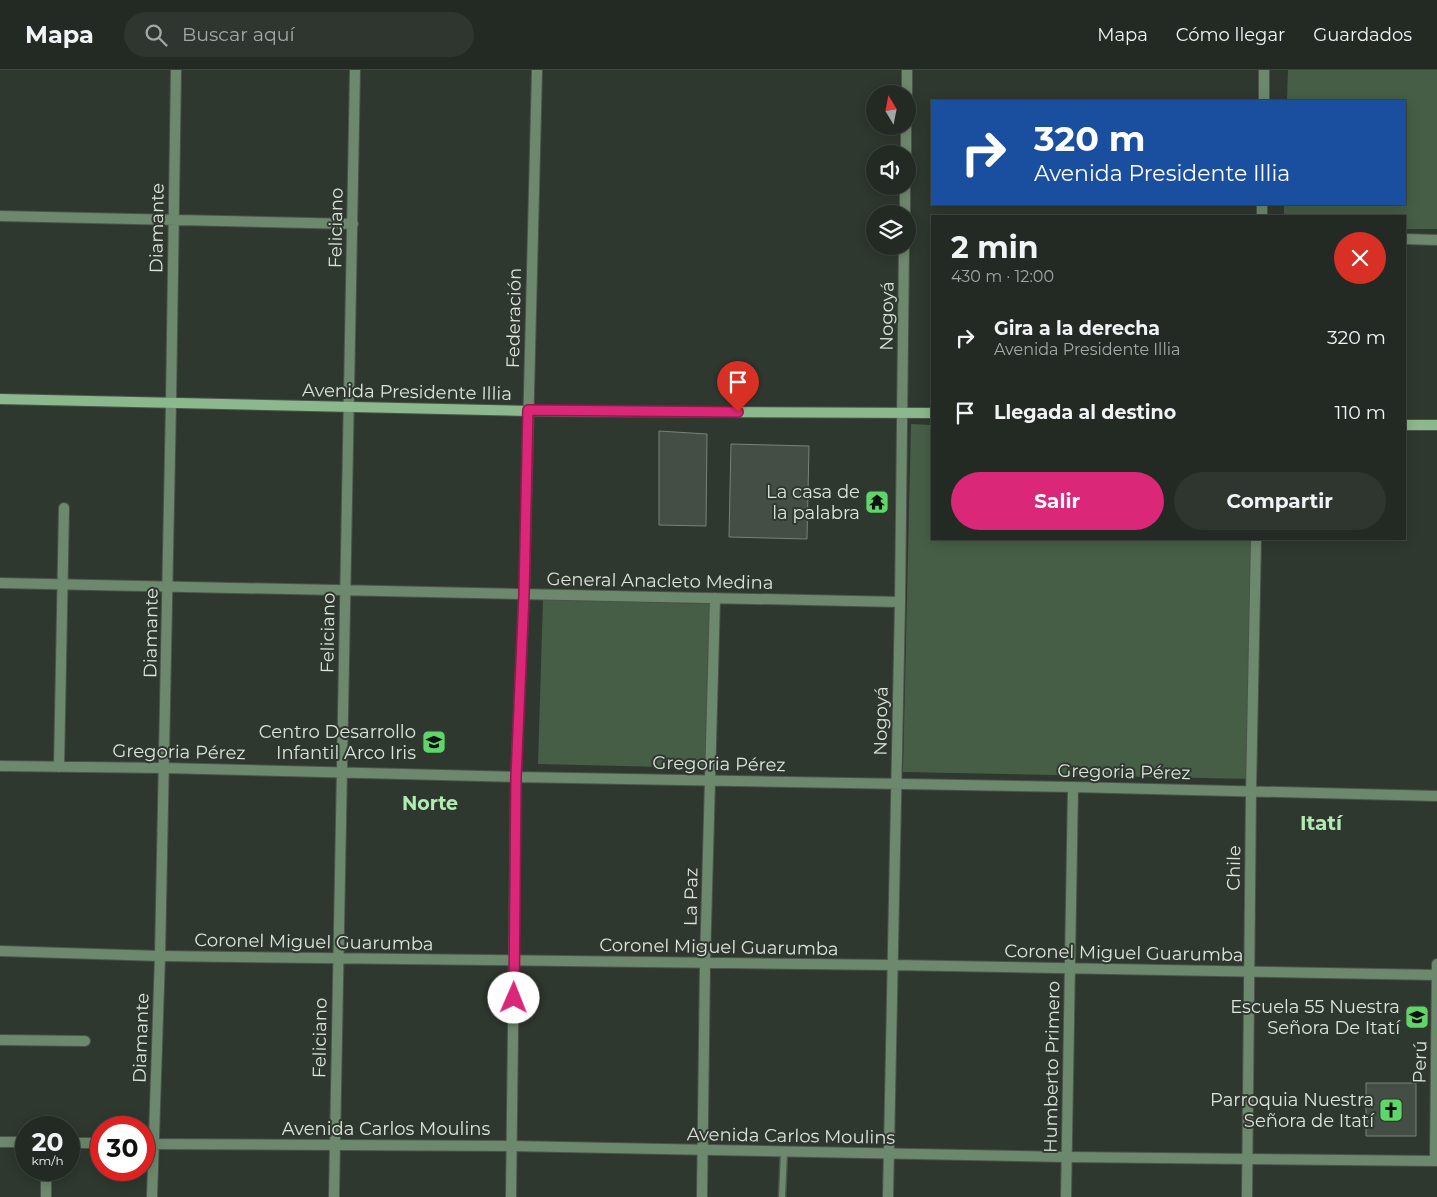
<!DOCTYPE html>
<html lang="es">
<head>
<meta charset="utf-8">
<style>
  body { margin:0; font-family:Montserrat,sans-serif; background:#2f3630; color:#f1f3f6; height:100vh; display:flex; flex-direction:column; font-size:19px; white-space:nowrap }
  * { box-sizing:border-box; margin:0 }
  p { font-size:16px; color:#a3a7a6 }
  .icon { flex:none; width:28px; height:28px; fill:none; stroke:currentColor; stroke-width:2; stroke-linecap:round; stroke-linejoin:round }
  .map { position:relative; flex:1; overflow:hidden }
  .side { position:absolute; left:931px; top:145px; width:475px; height:325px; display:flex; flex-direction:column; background:#232a23; border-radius:0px; box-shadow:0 2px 12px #0003,0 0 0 1px #404641 }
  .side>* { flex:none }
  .guide { position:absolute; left:931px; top:30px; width:475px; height:105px; border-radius:0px; box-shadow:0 2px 12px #0003,0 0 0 1px #404641; background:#1a4fa0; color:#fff; overflow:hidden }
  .needle { width:32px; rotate:350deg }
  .fabs { position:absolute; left:866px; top:15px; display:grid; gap:10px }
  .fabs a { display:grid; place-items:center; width:50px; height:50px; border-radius:50%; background:#232a23; box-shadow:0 2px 12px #0003,0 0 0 1px #404641; font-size:25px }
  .speed { position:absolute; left:15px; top:1046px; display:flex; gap:10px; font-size:25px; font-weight:700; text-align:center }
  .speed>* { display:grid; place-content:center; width:65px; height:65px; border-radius:50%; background:#232a23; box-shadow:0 2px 12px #0003,0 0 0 1px #404641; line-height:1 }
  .speed small { font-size:12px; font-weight:400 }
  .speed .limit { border:8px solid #d22; background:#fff; color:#111 }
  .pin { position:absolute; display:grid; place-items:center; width:42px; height:42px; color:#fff; margin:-51px -21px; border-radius:50% 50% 50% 0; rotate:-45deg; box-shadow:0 0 5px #0007 }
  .pin .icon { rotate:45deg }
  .me { position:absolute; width:55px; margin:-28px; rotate:1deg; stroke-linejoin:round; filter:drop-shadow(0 0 4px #0008) }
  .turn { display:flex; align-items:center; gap:18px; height:105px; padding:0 20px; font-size:22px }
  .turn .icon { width:65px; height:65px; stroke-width:2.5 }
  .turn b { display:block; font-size:35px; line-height:42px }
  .round { display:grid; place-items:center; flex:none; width:52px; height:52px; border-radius:26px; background:#2f3630 }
  .summary { display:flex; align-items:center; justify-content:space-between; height:85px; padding:0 20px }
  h1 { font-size:30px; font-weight:700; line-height:38px }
  .primary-button { display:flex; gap:10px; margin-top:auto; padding:10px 20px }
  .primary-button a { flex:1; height:58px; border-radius:30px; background:#db2777; color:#fff; font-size:20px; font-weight:700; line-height:58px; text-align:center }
  .primary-button a+a { background:#2f3630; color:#f1f3f6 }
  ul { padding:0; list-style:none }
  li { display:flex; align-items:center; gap:15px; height:75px; padding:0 20px }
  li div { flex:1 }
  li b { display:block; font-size:19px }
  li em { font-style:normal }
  header { display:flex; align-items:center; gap:30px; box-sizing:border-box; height:70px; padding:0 25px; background:#232a23; border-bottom:1px solid #404641 }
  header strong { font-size:24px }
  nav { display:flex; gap:28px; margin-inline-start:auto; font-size:18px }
  .search { width:350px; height:45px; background:#2f3630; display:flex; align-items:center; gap:12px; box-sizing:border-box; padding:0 18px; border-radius:28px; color:#a3a7a6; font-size:19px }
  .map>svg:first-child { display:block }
  .green { fill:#465e46 }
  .building { fill:#444e44; stroke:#788278 }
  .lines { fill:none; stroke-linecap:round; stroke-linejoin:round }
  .service-casing { stroke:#4b534b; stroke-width:9 }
  .minor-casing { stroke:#4b534b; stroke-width:12 }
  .tertiary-casing { stroke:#4b534b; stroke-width:12 }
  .secondary-casing { stroke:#4b534b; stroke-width:12 }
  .service { stroke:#6d896d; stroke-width:6 }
  .minor { stroke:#6d896d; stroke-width:10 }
  .tertiary { stroke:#6d896d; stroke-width:10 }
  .secondary { stroke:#8bb88c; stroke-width:10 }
  .route-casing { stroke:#8e194d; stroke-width:12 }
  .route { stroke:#db2777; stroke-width:9 }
  .labels { text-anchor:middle; stroke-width:4; stroke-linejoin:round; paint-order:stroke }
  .street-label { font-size:18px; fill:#dce2dc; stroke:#2f382f }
  .poi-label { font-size:18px; fill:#dce2dc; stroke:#2f382f; text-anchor:end }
  .neighbourhood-label { font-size:19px; font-weight:bold; fill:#b0ecb2; stroke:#2f382f }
  .quarter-label { font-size:20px; font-weight:bold; fill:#b0ecb2; stroke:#2f382f }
</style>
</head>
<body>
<header>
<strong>Mapa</strong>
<div class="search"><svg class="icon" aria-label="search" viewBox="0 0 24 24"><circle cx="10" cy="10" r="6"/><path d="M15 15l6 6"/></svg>Buscar aquí</div>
<nav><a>Mapa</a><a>Cómo llegar</a><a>Guardados</a></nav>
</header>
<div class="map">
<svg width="1437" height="1127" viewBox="0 0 1437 1127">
  <rect width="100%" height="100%" fill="#2f382f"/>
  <path class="green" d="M1288,0h149v159h-32v-13h-121v-12h121v-103h-118z
    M911,354l21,1v114h326l-5,240 -350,-7z
    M543,529l167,5 -4,164 -168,-4z"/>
  <path class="building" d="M659,361l48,3 -1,92 -47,-1z
    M731,374l78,2 -2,93 -78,-2z
    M1366,1013h50v53h-50z"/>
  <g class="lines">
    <g class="service-casing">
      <path id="service" d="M782,1127l2,-45"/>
    </g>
    <g class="minor-casing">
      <path id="minor" d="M907,24v-24
        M1264,31v-31
        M906,84v-28
        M905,144v-28
        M0,146l353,8
        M1262,146v-12
        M1405,169l32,1
        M171,332l5,-332
        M0,513l900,19
        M0,696l164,2 352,9 557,10 364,9
        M59,697l5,-259
        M0,881l160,5 732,9 545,10
        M0,970l85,1
        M1435,1091l2,-197
        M46,1127v-27
        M334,1127l21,-1127
        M511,1127l5,-420 8,-183 13,-524
        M702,1127l3,-234 10,-365
        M888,1127l12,-595 4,-356
        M1066,1127l7,-410
        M1247,1127l4,-406 5,-252"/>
    </g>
    <g class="tertiary-casing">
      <path id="tertiary" d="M0,1072h26
        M69,1073h32
        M144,1074l367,2 556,11 370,4
        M152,1127l8,-241 11,-554"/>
    </g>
    <g class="secondary-casing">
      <path id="secondary" d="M0,329l528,12 404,2
        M1405,355h32"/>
    </g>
    <use href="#service" class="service"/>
    <use href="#minor" class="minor"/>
    <use href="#tertiary" class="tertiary"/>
    <use href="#secondary" class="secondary"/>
  </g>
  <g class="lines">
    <g class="route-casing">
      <path id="route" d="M514,928l2,-221 8,-183 4,-184 210,2"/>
    </g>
    <use href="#route" class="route"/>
  </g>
  <defs>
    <g id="temple-square" transform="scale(1.25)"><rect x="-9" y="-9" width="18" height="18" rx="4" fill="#60d56a" stroke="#2f382f"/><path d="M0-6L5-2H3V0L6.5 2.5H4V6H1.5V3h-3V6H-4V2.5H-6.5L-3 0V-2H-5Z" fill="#111"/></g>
    <g id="school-square" transform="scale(1.25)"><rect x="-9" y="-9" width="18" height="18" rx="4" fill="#60d56a" stroke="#2f382f"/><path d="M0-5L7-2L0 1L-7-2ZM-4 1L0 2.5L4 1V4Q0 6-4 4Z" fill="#111"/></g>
    <g id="church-square" transform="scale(1.25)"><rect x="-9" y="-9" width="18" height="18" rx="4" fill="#60d56a" stroke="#2f382f"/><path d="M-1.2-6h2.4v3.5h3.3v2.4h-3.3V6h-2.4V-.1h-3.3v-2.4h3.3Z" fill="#111"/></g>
  </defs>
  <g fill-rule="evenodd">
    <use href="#temple-square" x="877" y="432"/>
    <use href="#school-square" x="434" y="672"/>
    <use href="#school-square" x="1417" y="947"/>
    <use href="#church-square" x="1391" y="1040"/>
  </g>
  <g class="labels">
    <g class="street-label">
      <text transform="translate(157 158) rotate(-89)" y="6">Diamante</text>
      <text transform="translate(336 158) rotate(-89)" y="6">Feliciano</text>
      <text transform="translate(887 246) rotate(-89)" y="6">Nogoyá</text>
      <text transform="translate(514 248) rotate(-89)" y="6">Federación</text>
      <text transform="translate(407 322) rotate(1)" y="6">Avenida Presidente Illia</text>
      <text transform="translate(660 511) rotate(1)" y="6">General Anacleto Medina</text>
      <text transform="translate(151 563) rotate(-89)" y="6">Diamante</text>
      <text transform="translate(328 563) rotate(-89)" y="6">Feliciano</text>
      <text transform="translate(881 651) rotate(-89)" y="6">Nogoyá</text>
      <text transform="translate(179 682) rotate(1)" y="6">Gregoria Pérez</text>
      <text transform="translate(719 694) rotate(1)" y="6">Gregoria Pérez</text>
      <text transform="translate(1124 702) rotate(1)" y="6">Gregoria Pérez</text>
      <text transform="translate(1234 798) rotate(-89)" y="6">Chile</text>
      <text transform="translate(691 827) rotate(-89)" y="6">La Paz</text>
      <text transform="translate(314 872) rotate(1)" y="6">Coronel Miguel Guarumba</text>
      <text transform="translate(719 877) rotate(1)" y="6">Coronel Miguel Guarumba</text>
      <text transform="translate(1124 883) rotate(1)" y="6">Coronel Miguel Guarumba</text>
      <text transform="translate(141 968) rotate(-88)" y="6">Diamante</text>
      <text transform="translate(320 968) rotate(-89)" y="6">Feliciano</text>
      <text transform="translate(1420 992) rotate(-89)" y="6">Perú</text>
      <text transform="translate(1052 997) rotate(-89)" y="6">Humberto Primero</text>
      <text x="386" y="1065">Avenida Carlos Moulins</text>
      <text transform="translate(791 1066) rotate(1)" y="6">Avenida Carlos Moulins</text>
    </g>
    <g class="poi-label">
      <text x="860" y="428">La casa de<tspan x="860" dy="21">la palabra</tspan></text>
      <text x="416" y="668">Centro Desarrollo<tspan x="416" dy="21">Infantil Arco Iris</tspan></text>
      <text x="1400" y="943">Escuela 55 Nuestra<tspan x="1400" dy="21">Señora De Itatí</tspan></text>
      <text x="1374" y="1036">Parroquia Nuestra<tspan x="1374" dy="21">Señora de Itatí</tspan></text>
    </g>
    <g class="neighbourhood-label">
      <text x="430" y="740">Norte</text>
    </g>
    <g class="quarter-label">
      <text x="1321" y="760">Itatí</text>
    </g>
  </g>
</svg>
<div class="fabs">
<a><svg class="needle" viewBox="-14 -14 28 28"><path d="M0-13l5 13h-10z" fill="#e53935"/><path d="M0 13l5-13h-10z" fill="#a3a7a6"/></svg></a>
<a><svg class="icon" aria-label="sound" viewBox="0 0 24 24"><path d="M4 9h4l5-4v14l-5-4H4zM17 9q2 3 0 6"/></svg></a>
<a><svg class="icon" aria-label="layers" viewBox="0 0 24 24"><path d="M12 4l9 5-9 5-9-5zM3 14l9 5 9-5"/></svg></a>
</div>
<div class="speed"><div>20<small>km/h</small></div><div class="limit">30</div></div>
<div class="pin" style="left:738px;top:342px;background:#d93025"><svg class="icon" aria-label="arrive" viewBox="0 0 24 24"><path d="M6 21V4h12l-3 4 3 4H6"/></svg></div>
<svg class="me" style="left:514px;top:928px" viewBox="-20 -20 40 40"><circle r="19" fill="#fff"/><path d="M0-13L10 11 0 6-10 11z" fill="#db2777"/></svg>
<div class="guide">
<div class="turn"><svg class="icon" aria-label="right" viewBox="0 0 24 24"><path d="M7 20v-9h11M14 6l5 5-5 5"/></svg><div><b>320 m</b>Avenida Presidente Illia</div></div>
</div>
<section class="side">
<div class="summary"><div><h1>2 min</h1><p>430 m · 12:00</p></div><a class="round" style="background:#d93025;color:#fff"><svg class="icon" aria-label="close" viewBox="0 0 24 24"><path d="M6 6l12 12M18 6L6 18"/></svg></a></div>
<ul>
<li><svg class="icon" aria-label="right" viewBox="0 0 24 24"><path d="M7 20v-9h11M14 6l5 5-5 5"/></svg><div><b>Gira a la derecha</b><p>Avenida Presidente Illia</p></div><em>320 m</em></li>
<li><svg class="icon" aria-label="arrive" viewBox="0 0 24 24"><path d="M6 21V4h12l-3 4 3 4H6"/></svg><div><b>Llegada al destino</b></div><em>110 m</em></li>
</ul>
<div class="primary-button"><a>Salir</a><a>Compartir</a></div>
</section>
</div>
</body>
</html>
